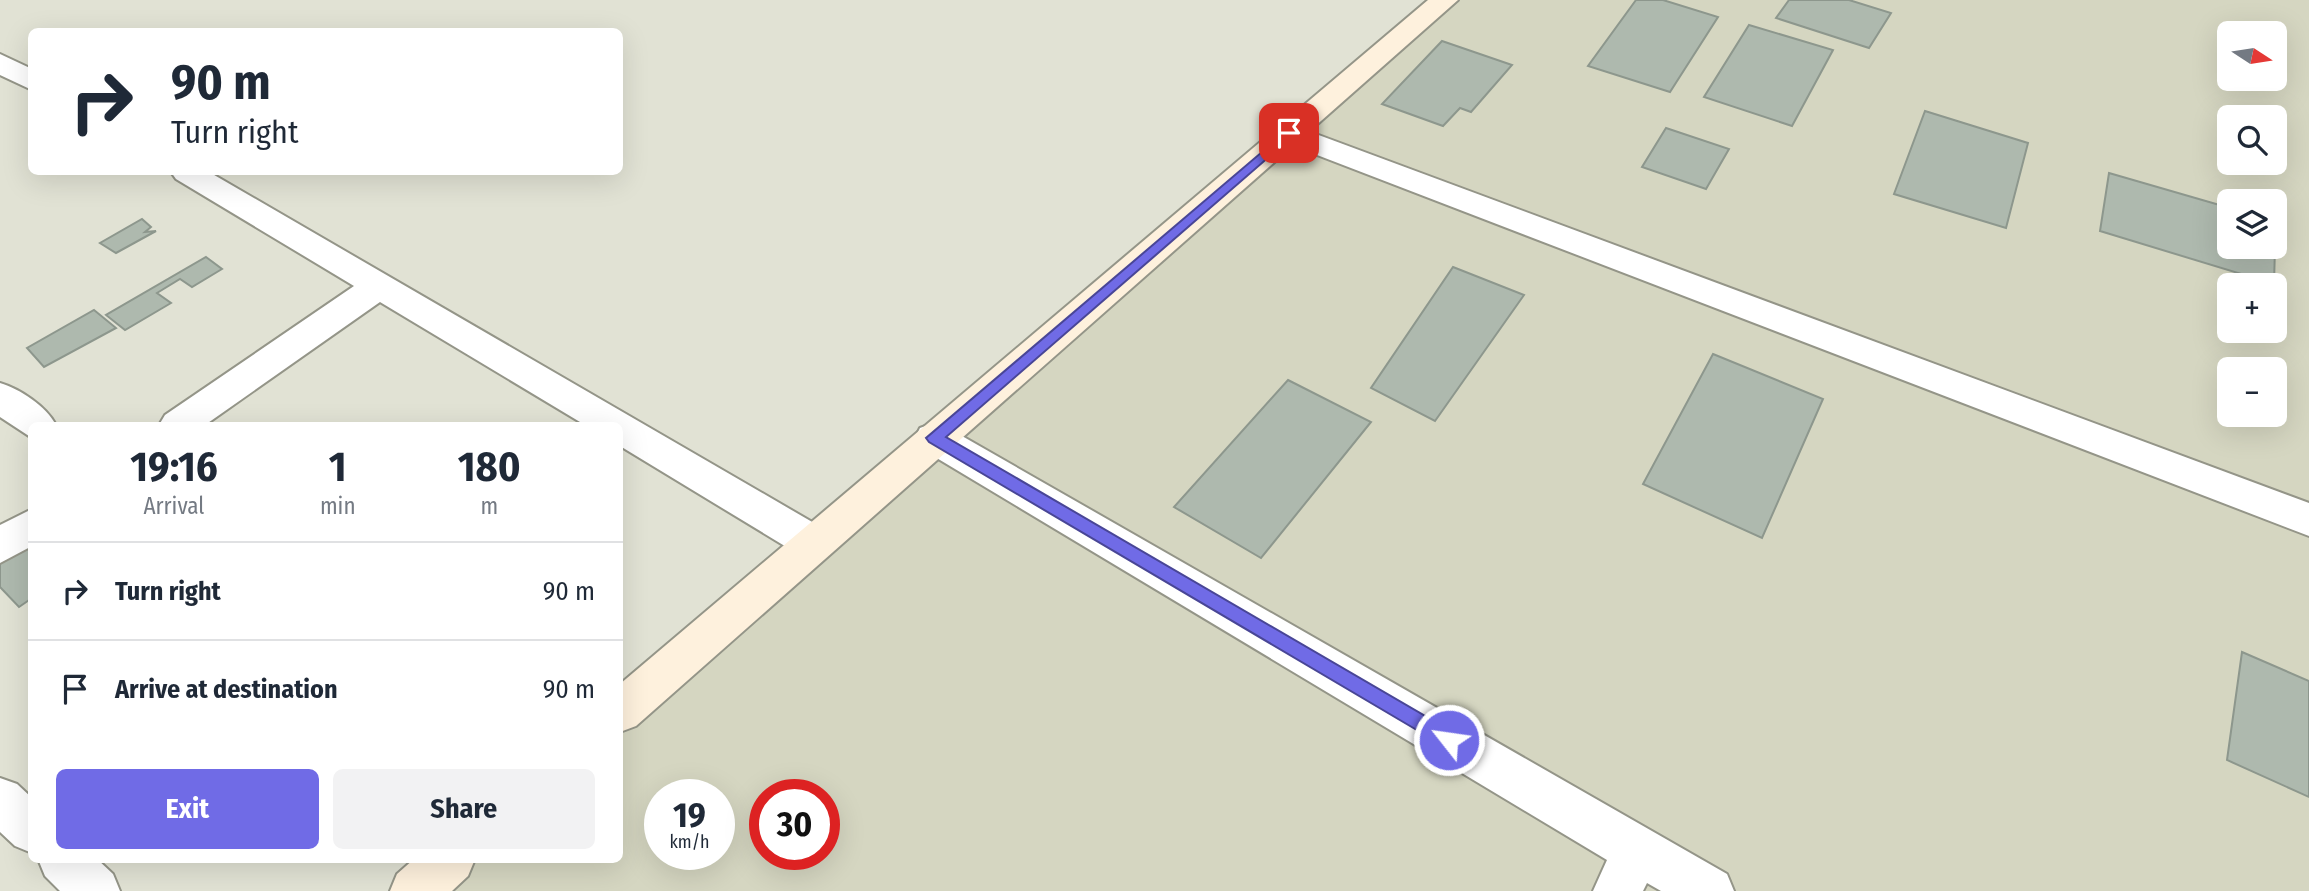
<!DOCTYPE html>
<html lang="en">
<head>
<meta charset="utf-8">
<style>
  body { margin:0; font-family:"Fira Sans Condensed",sans-serif; background:#f2f2f3; color:#1f2937; height:100vh; display:flex; flex-direction:column; font-size:26px; white-space:nowrap }
  * { box-sizing:border-box; margin:0 }
  p { font-size:23px; color:#747a83 }
  .icon { flex:none; width:38px; height:38px; fill:none; stroke:currentColor; stroke-width:2; stroke-linecap:round; stroke-linejoin:round }
  .map { position:relative; flex:1; overflow:hidden }
  .panel { position:absolute; left:28px; top:422px; width:595px; height:441px; display:flex; flex-direction:column; background:#fff; border-radius:10px; box-shadow:0 7px 28px #0002 }
  .panel>* { flex:none }
  .guide { position:absolute; left:28px; top:28px; width:595px; height:147px; border-radius:10px; box-shadow:0 7px 28px #0002; background:#fff; color:#1f2937; overflow:hidden }
  .needle { width:46px; rotate:102deg }
  .controls { position:absolute; left:2217px; top:21px; display:grid; gap:14px }
  .controls a { display:grid; place-items:center; width:70px; height:70px; border-radius:10px; background:#fff; box-shadow:0 7px 28px #0002; font-size:35px }
  .speed { position:absolute; left:644px; top:779px; display:flex; gap:14px; font-size:35px; font-weight:700; text-align:center }
  .speed>* { display:grid; place-content:center; width:91px; height:91px; border-radius:50%; background:#fff; box-shadow:0 7px 28px #0002; line-height:1 }
  .speed small { font-size:18px; font-weight:400 }
  .speed .limit { border:10px solid #d22; background:#fff; color:#111 }
  .pin { position:absolute; display:grid; place-items:center; width:60px; height:60px; color:#fff; margin:-30px; border-radius:14px; box-shadow:0 4px 10px #0006 }
  .me { position:absolute; width:77px; margin:-38px; rotate:300deg; stroke-linejoin:round; filter:drop-shadow(0 0 5px #0008) }
  .turn { display:flex; align-items:center; gap:24px; height:147px; padding:0 28px; font-size:32px }
  .turn .icon { width:91px; height:91px; stroke-width:2.5 }
  .turn b { display:block; font-size:49px; line-height:60px }
  .eta { display:flex; justify-content:space-evenly; align-items:center; height:119px; text-align:center }
  .eta b { font-size:42px; font-weight:700; line-height:49px }
  .action { display:flex; gap:14px; margin-top:auto; padding:14px 28px }
  .action a { flex:1; height:80px; border-radius:10px; background:#706be6; color:#fff; font-size:28px; font-weight:700; line-height:80px; text-align:center }
  .action a+a { background:#f2f2f3; color:#1f2937 }
  ul { padding:0; list-style:none }
  li { display:flex; align-items:center; gap:21px; height:98px; padding:0 28px; border-top:2px solid #e0e1e3 }
  li div { flex:1 }
  li b { display:block; font-size:26px }
  li em { font-style:normal }
  .map>svg:first-child { display:block }
  .built { fill:#d5d6c1; fill-rule:evenodd }
  .building { fill:#aeb9ae; stroke:#8d978d; stroke-width:2 }
  .lines { fill:none; stroke-linecap:round; stroke-linejoin:round }
  .street-casing { stroke:#949588; stroke-width:4 }
  .secondary-casing { stroke:#949588; stroke-width:4 }
  .street { fill:#fff; fill-rule:evenodd }
  .secondary { fill:#fef1dd; fill-rule:evenodd }
  .route { fill:#706be6; stroke:#494696; stroke-width:2 }
</style>
</head>
<body>
<div class="map">
<svg width="2309" height="891" viewBox="0 0 2309 891">
  <rect width="100%" height="100%" fill="#e1e2d4"/>
  <path class="built" d="M1444,0h865v891h-1902l37,-32h176v-151zM2230,33h45v46h-45zM2230,117h45v46h-45zM2230,201h45v46h-45zM2230,285h45v46h-45zM2230,369h45v46h-45zM660,794h59v60h-59zM765,794h59v60h-59z"/>
  <path class="building" d="M1636,0h27l55,17 -48,75 -82,-26z
    M1789,0h60l42,13 -22,35 -93,-30z
    M1749,25l84,25 -41,76 -88,-29z
    M1442,41l70,24 -41,47 -11,-4 -17,18 -61,-22z
    M1925,111l103,32 -22,85 -112,-34z
    M1666,128l63,21 -23,40 -64,-22z
    M2109,173l121,35v39h45l-1,37 -174,-53z
    M142,219l9,8 -6,5 11,-1 -40,22 -16,-10z
    M206,257l16,12 -30,18 -12,-8 -23,14 14,10 -46,27 -19,-15z
    M1453,267l71,28 -89,126 -64,-33z
    M94,310l22,18 -72,39 -17,-19z
    M1713,354l110,45 -61,139 -119,-54z
    M1288,380l83,42 -110,136 -87,-51z
    M32,534v64l-13,9 -19,-20v-33z
    M2242,652l67,29v116l-82,-37z"/>
  <g class="lines">
    <g class="street-casing">
      <path id="street" d="M0,54l32,15v21l-32,-15z
        M1289,124l1020,379v33l-1031,-396 -4,-7 4,-7z
        M171,172h38l617,358 6,12 -6,12 -14,5 -14,-5 -178,-108v-21h-35l-205,-123 -175,123h-46l6,-10 189,-129 -178,-107z
        M0,383c20,6 46,23 56,42h-24v13l-32,-21z
        M934,423l14,5 779,446 7,17h-73l-14,-8 -4,8h-50l14,-31 -687,-412 -5,-10 5,-10z
        M32,509v37l-32,17v-38z
        M0,778l17,6 15,14v55l-17,-7 -15,-14z
        M38,859h59l16,15 7,17h-60l-15,-15z"/>
    </g>
    <g class="secondary-casing">
      <path id="secondary" d="M1428,0h30l-822,726 -16,6v-48z
        M414,859h61l-7,17 -16,15h-62l7,-17z"/>
    </g>
    <use href="#street" class="street"/>
    <use href="#secondary" class="secondary"/>
  </g>
  <path class="route" d="M1289,129l6,4 -2,3 -347,301 510,297 2,6 -2,7 -7,2 -520,-307 -3,-4z"/>
</svg>
<div class="controls">
<a><svg class="needle" viewBox="-14 -14 28 28"><path d="M0-13l5 13h-10z" fill="#e53935"/><path d="M0 13l5-13h-10z" fill="#747a83"/></svg></a>
<a><svg class="icon" aria-label="search" viewBox="0 0 24 24"><circle cx="10" cy="10" r="6"/><path d="M15 15l6 6"/></svg></a>
<a><svg class="icon" aria-label="layers" viewBox="0 0 24 24"><path d="M12 4l9 5-9 5-9-5zM3 14l9 5 9-5"/></svg></a>
<a>+</a>
<a>−</a>
</div>
<div class="speed"><div>19<small>km/h</small></div><div class="limit">30</div></div>
<div class="pin" style="left:1289px;top:133px;background:#d93025"><svg class="icon" aria-label="arrive" viewBox="0 0 24 24"><path d="M6 21V4h12l-3 4 3 4H6"/></svg></div>
<svg class="me" style="left:1449px;top:740px" viewBox="-20 -20 40 40"><circle r="17" fill="#706be6" stroke="#fff" stroke-width="3"/><path d="M0-11L8 9 0 5-8 9z" fill="#fff"/></svg>
<div class="guide">
<div class="turn"><svg class="icon" aria-label="right" viewBox="0 0 24 24"><path d="M7 20v-9h11M14 6l5 5-5 5"/></svg><div><b>90 m</b>Turn right</div></div>
</div>
<section class="panel">
<div class="eta">
<div><b>19:16</b><p>Arrival</p></div>
<div><b>1</b><p>min</p></div>
<div><b>180</b><p>m</p></div>
</div>
<ul>
<li><svg class="icon" aria-label="right" viewBox="0 0 24 24"><path d="M7 20v-9h11M14 6l5 5-5 5"/></svg><div><b>Turn right</b></div><em>90 m</em></li>
<li><svg class="icon" aria-label="arrive" viewBox="0 0 24 24"><path d="M6 21V4h12l-3 4 3 4H6"/></svg><div><b>Arrive at destination</b></div><em>90 m</em></li>
</ul>
<div class="action"><a>Exit</a><a>Share</a></div>
</section>
</div>
</body>
</html>
